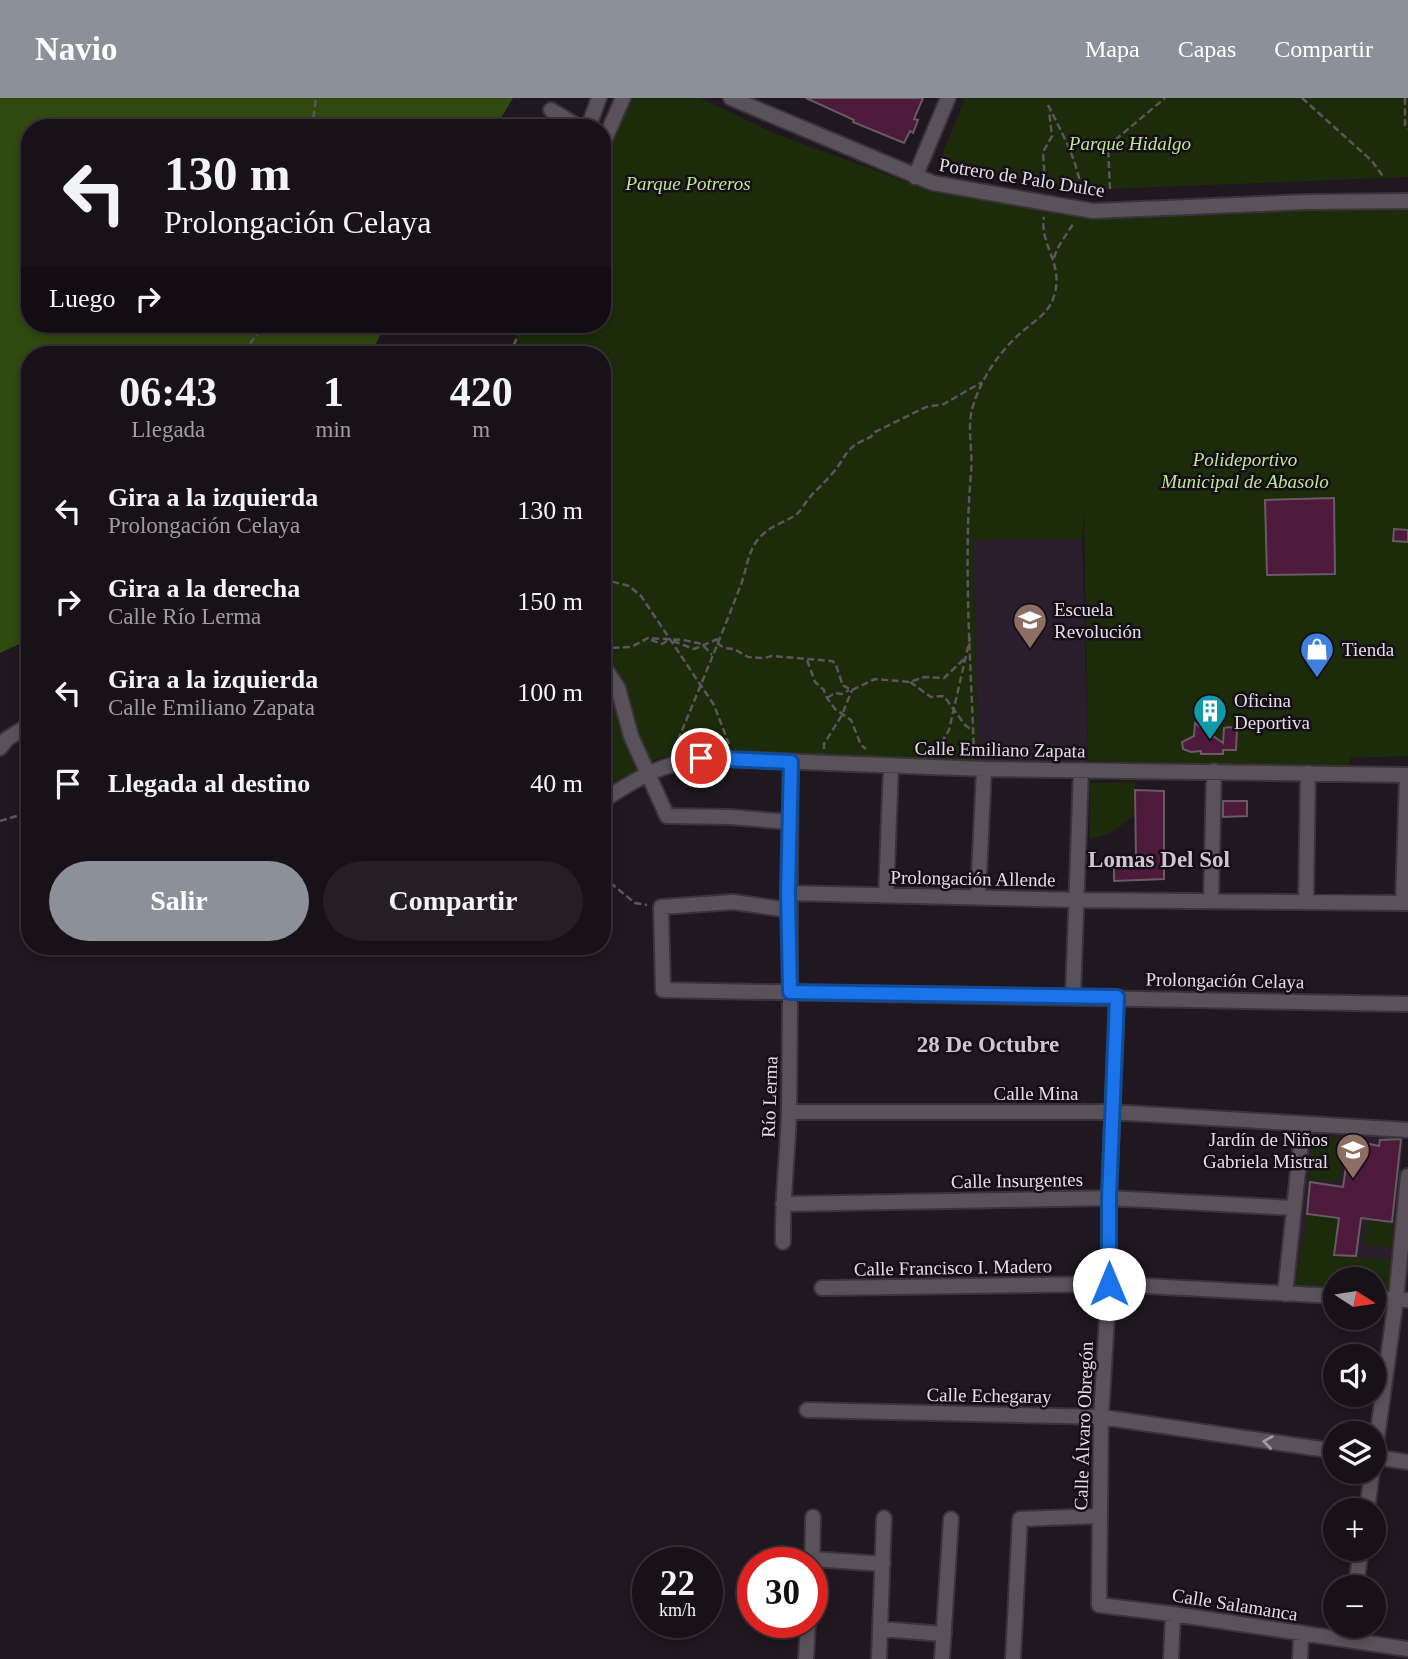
<!DOCTYPE html>
<html lang="es">
<head>
<meta charset="utf-8">
<style>
  body { margin:0; font-family:"Times New Roman",serif; background:#251f25; color:#f1f3f6; height:100vh; display:flex; flex-direction:column; font-size:26px; white-space:nowrap }
  * { box-sizing:border-box; margin:0 }
  p { font-size:23px; color:#9f9da2 }
  .icon { flex:none; width:38px; height:38px; fill:none; stroke:currentColor; stroke-width:2; stroke-linecap:round; stroke-linejoin:round }
  .map { position:relative; flex:1; overflow:hidden }
  .panel { position:absolute; left:21px; top:248px; width:590px; height:609px; display:flex; flex-direction:column; background:#181118; border-radius:28px; box-shadow:0 4px 10px #0003,0 0 0 2px #363137 }
  .panel>* { flex:none }
  .banner { position:absolute; left:21px; top:21px; width:590px; height:214px; border-radius:28px; box-shadow:0 4px 10px #0003,0 0 0 2px #363137; background:#181118; color:#f1f3f6; overflow:hidden }
  .needle { width:46px; rotate:102deg }
  .controls { position:absolute; left:1323px; top:1169px; display:grid; gap:14px }
  .controls a { display:grid; place-items:center; width:63px; height:63px; border-radius:50%; background:#181118; box-shadow:0 4px 10px #0003,0 0 0 2px #363137; font-size:35px }
  .speed { position:absolute; left:632px; top:1449px; display:flex; gap:14px; font-size:35px; font-weight:700; text-align:center }
  .speed>* { display:grid; place-content:center; width:91px; height:91px; border-radius:50%; background:#181118; box-shadow:0 4px 10px #0003,0 0 0 2px #363137; line-height:1 }
  .speed small { font-size:18px; font-weight:400 }
  .speed .limit { border:10px solid #d22; background:#fff; color:#111 }
  .pin { position:absolute; display:grid; place-items:center; width:60px; height:60px; color:#fff; margin:-30px; border:4px solid #fff; border-radius:50%; box-shadow:0 2px 7px #0007 }
  .me { position:absolute; width:77px; margin:-38px; rotate:0deg; stroke-linejoin:round; filter:drop-shadow(0 0 5px #0008) }
  .turn { display:flex; align-items:center; gap:24px; height:147px; padding:0 28px; font-size:32px }
  .turn .icon { width:91px; height:91px; stroke-width:2.5 }
  .turn b { display:block; font-size:49px; line-height:60px }
  .then { display:flex; align-items:center; height:66px; padding:0 28px; background:#0003; gap:14px; font-size:26px }
  .eta { display:flex; justify-content:space-evenly; align-items:center; height:119px; text-align:center }
  .eta b { font-size:42px; font-weight:600; line-height:49px }
  .cta { display:flex; gap:14px; margin-top:auto; padding:14px 28px }
  .cta a { flex:1; height:80px; border-radius:42px; background:#8c9099; color:#fff; font-size:28px; font-weight:600; line-height:80px; text-align:center }
  .cta a+a { background:#251f25; color:#f1f3f6 }
  ul { padding:0; list-style:none }
  li { display:flex; align-items:center; gap:21px; height:91px; padding:0 28px }
  li div { flex:1 }
  li b { display:block; font-size:26px }
  li em { font-style:normal }
  header { display:flex; align-items:center; gap:42px; box-sizing:border-box; height:98px; padding:0 35px; background:#8c9099; color:#fff }
  header strong { font-size:33px }
  nav { display:flex; gap:38px; margin-inline-start:auto; font-size:24px }
  .map>svg:first-child { display:block }
  .built { fill:#2b1e2c }
  .green { fill:#1c2b0a }
  .forest { fill:#30490f }
  .building { fill:#4d1a3c; stroke:#675a61; stroke-width:2 }
  .lines { fill:none; stroke-linecap:round; stroke-linejoin:round }
  .minor-casing { stroke:#39343a; stroke-width:18 }
  .path { stroke:#5d555d; stroke-width:2.5; stroke-dasharray:7 3.5; stroke-linecap:butt }
  .minor { stroke:#5b515b; stroke-width:14 }
  .oneway { stroke:#a098a0 }
  .route-casing { stroke:#114b97; stroke-width:18 }
  .route { stroke:#1a73e8; stroke-width:12 }
  .labels { text-anchor:middle; stroke-width:5; stroke-linejoin:round; paint-order:stroke }
  .park-label { font-size:19px; font-style:italic; fill:#bde793; stroke:#160e17 }
  .street-label { font-size:19px; fill:#e4dee4; stroke:#160e17 }
  .poi-label { font-size:19px; fill:#e4dee4; stroke:#160e17; text-anchor:start }
  .quarter-label { font-size:23px; font-weight:bold; fill:#d0c4d1; stroke:#160e17 }
</style>
</head>
<body>
<header>
<strong>Navio</strong>
<nav><a>Mapa</a><a>Capas</a><a>Compartir</a></nav>
</header>
<div class="map">
<svg width="1408" height="1561" viewBox="0 0 1408 1561">
  <rect width="100%" height="100%" fill="#201720"/>
  <path class="built" d="M973,441h109l6,222 -110,1z
    M1311,1036l93,2 -15,154 -15,-1v-10h-39v9l-40,-2z"/>
  <path class="green" d="M628,0h72l76,36 139,51 163,30 17,1 264,-8 49,2v546l-58,2v10l-262,-7 -4,-250 -2,28 -109,1 5,222 -217,-10h-63l-40,6 -56,34v-437h-96l18,-31h78v-163z
    M965,0h443v79l-321,13 -149,-25z
    M1135,684v33c-15,12 -26,21 -45,24v-56z
    M1313,1039l32,1 -5,43 -31,-1z
    M1322,1104h19l-7,53 22,1 1,4h6l3,-3 26,3 -3,30 -15,-1v-10h-39v9l-40,-2 12,-72 13,2z
    M1367,1123l29,4 -3,23 -29,-4z"/>
  <path class="forest" d="M0,0h513l-18,30h-465v196h356l-16,31h-340v284l-30,14z"/>
  <path class="building" d="M806,0h117l-9,21 4,1 -5,13 -3,-2 -6,12 -51,-21 1,-2z
    M1334,400l1,76 -68,1 -2,-75z
    M1394,431l14,1v12l-15,-1z
    M1195,625l28,20 1,-15 5,-1 8,2 -1,21h-13v4h-22v-3l-10,1 -8,-3 -1,-7 12,-6z
    M1135,692l29,1v88l-50,2v-21l22,-1z
    M1223,703h24v15l-24,1z
    M1401,1041l-9,83 -31,-4 -5,38 -22,-1 5,-37 -32,-4 3,-32 33,5 7,-47 29,6 1,-6z"/>
  <g class="lines">
    <g class="minor-casing">
      <path id="minor" d="M731,0l202,85 160,28 213,-9 102,-1
        M551,12l29,18
        M588,30l11,-30
        M602,48l21,-48
        M915,79l33,-79
        M602,566l16,24 13,48 36,80 63,1 60,5
        M0,650l7,-9 23,-15
        M602,703c38,-24 54,-35 99,-43l283,11 424,6
        M788,795l290,7 330,3
        M886,797l5,-129
        M978,799l6,-128
        M1211,802l3,-129
        M1306,804l2,-129
        M1403,805l4,-128
        M789,812l-56,-8 -72,5 2,83 745,14
        M1073,898l8,-226
        M1117,899l-8,201v86l-8,133 -2,188 74,9 235,35
        M789,1014h322l297,18
        M783,1106l326,-6 184,10
        M783,1144c-1,-44 5,-88 6,-133 2,-116 0,-231 2,-347
        M822,1190l287,-4 226,12
        M1285,1196l18,-170
        M1374,1200l34,2
        M807,1312l294,7 234,34
        M1374,1359l34,5
        M1374,1362l22,-161 12,-123
        M1367,1412l5,-38
        M813,1461l70,5
        M812,1473l1,-54
        M1356,1489l5,-38
        M881,1531l63,5
        M806,1561l2,-37
        M879,1561l5,-141
        M942,1561l9,-140
        M1013,1561l7,-140 79,-3
        M1171,1561l2,-45
        M1300,1561l1,-25"/>
    </g>
    <path class="path" d="M1302,0l70,63 12,17
      M1405,0v27l3,4
      M1048,7c13,26 29,54 33,84
      M312,30l4,-30
      M1045,84l-2,-30 9,-16 -3,-25
      M1110,91l-2,-43 57,-48
      M1054,160c4,-14 13,-23 20,-36
      M234,257l8,-1 23,-30
      M510,257l12,-31
      M602,481l27,7 12,10 73,109 15,39
      M651,542l11,4 5,-3
      M673,543l21,8 24,-10
      M717,545l7,5 10,1 14,8 16,1 8,-2 60,5 4,3c1,6 6,17 6,21l10,5 23,-11 35,3 14,-5 20,1 21,-20
      M602,550l29,-1 17,-9 35,2 19,4 10,11
      M807,562l8,22 9,8 1,5 10,14 16,11 10,25 5,4
      M910,584l21,15 13,-1 21,29 8,6
      M827,600l8,-5 7,1 7,-4
      M824,651v-5l18,-29 10,-25
      M674,652c22,-54 45,-108 66,-163 6,-14 7,-32 16,-45 14,-20 38,-20 46,-34 11,-17 16,-18 28,-32 18,-19 12,-28 41,-39l2,-4 53,-26 18,-3 38,-22
      M936,654l13,-22 21,-92
      M974,657c-3,-93 -11,-189 -3,-282 2,-20 -3,-39 0,-59 7,-32 28,-63 53,-84 11,-9 24,-17 29,-31 13,-34 -14,-53 -9,-82
      M0,723l30,-9
      M602,778l33,27 12,2"/>
    <use href="#minor" class="minor"/>
  </g>
  <defs><path id="oneway-chevron" d="M-2-3.5L2.5 0L-2 3.5" fill="none" stroke-width="1.6" stroke-linecap="round" stroke-linejoin="round" transform="scale(1.75)"/></defs>
  <use class="oneway" href="#oneway-chevron" transform="translate(1268 1344) rotate(-172)"/>
  <g class="lines">
    <g class="route-casing">
      <path id="route" d="M701,660l90,4 -3,131 2,99 327,5 -8,201v86"/>
    </g>
    <use href="#route" class="route"/>
  </g>
  <defs>
    <g id="school-pin" transform="scale(1.75)"><path d="M0 17L-7.5 6A9.5 9.5 0 1 1 7.5 6Z" fill="#8d6e63" stroke="#160e17"/><path d="M0-5L7-2L0 1L-7-2ZM-4 1L0 2.5L4 1V4Q0 6-4 4Z" fill="#fff"/></g>
    <g id="shop-pin" transform="scale(1.75)"><path d="M0 17L-7.5 6A9.5 9.5 0 1 1 7.5 6Z" fill="#3f7fe0" stroke="#160e17"/><path d="M-5-2.5h2.3a2.7 3.5 0 0 1 5.4 0H5L5.5 6h-11ZM-1.5-2.5h3a1.5 2.3 0 0 0-3 0Z" fill="#fff"/></g>
    <g id="building-pin" transform="scale(1.75)"><path d="M0 17L-7.5 6A9.5 9.5 0 1 1 7.5 6Z" fill="#0f9aa8" stroke="#160e17"/><path d="M-4-6H4V6H1V3H-1V6H-4ZM-2.5-4.3h1.7v1.8h-1.7ZM.8-4.3h1.7v1.8H.8ZM-2.5-1h1.7V.8h-1.7ZM.8-1h1.7V.8H.8Z" fill="#fff"/></g>
  </defs>
  <g fill-rule="evenodd">
    <use href="#school-pin" x="1030" y="522"/>
    <use href="#shop-pin" x="1317" y="551"/>
    <use href="#building-pin" x="1210" y="613"/>
    <use href="#school-pin" x="1353" y="1052"/>
  </g>
  <g class="labels">
    <g class="park-label">
      <text x="1130" y="52">Parque Hidalgo</text>
      <text x="688" y="92">Parque Potreros</text>
      <text x="1245" y="368">Polideportivo<tspan x="1245" dy="22">Municipal de Abasolo</tspan></text>
    </g>
    <g class="street-label">
      <text transform="translate(1022 79) rotate(9)" y="7">Potrero de Palo Dulce</text>
      <text transform="translate(1000 651) rotate(1)" y="7">Calle Emiliano Zapata</text>
      <text transform="translate(973 780) rotate(1)" y="7">Prolongación Allende</text>
      <text transform="translate(1225 882) rotate(1)" y="7">Prolongación Celaya</text>
      <text x="1036" y="1002">Calle Mina</text>
      <text transform="translate(769 999) rotate(-88)" y="7">Río Lerma</text>
      <text transform="translate(1017 1082) rotate(-1)" y="7">Calle Insurgentes</text>
      <text transform="translate(953 1169) rotate(-1)" y="7">Calle Francisco I. Madero</text>
      <text transform="translate(989 1297) rotate(1)" y="7">Calle Echegaray</text>
      <text transform="translate(1083 1328) rotate(-88)" y="7">Calle Álvaro Obregón</text>
      <text transform="translate(1235 1506) rotate(9)" y="7">Calle Salamanca</text>
    </g>
    <g class="poi-label">
      <text x="1054" y="518">Escuela<tspan x="1054" dy="22">Revolución</tspan></text>
      <text x="1342" y="558">Tienda</text>
      <text x="1234" y="609">Oficina<tspan x="1234" dy="22">Deportiva</tspan></text>
      <text x="1328" y="1048" text-anchor="end">Jardín de Niños<tspan x="1328" dy="22">Gabriela Mistral</tspan></text>
    </g>
    <g class="quarter-label">
      <text x="1159" y="769">Lomas Del Sol</text>
      <text x="988" y="954">28 De Octubre</text>
    </g>
  </g>
</svg>
<div class="controls">
<a><svg class="needle" viewBox="-14 -14 28 28"><path d="M0-13l5 13h-10z" fill="#e53935"/><path d="M0 13l5-13h-10z" fill="#9f9da2"/></svg></a>
<a><svg class="icon" aria-label="sound" viewBox="0 0 24 24"><path d="M4 9h4l5-4v14l-5-4H4zM17 9q2 3 0 6"/></svg></a>
<a><svg class="icon" aria-label="layers" viewBox="0 0 24 24"><path d="M12 4l9 5-9 5-9-5zM3 14l9 5 9-5"/></svg></a>
<a>+</a>
<a>−</a>
</div>
<div class="speed"><div>22<small>km/h</small></div><div class="limit">30</div></div>
<div class="pin" style="left:701px;top:660px;background:#d93025"><svg class="icon" aria-label="arrive" viewBox="0 0 24 24"><path d="M6 21V4h12l-3 4 3 4H6"/></svg></div>
<svg class="me" style="left:1109px;top:1186px" viewBox="-20 -20 40 40"><circle r="19" fill="#fff"/><path d="M0-13L10 11 0 6-10 11z" fill="#1a73e8"/></svg>
<div class="banner">
<div class="turn"><svg class="icon" aria-label="left" viewBox="0 0 24 24"><path d="M17 20v-9H6M10 6l-5 5 5 5"/></svg><div><b>130 m</b>Prolongación Celaya</div></div>
<div class="then">Luego<svg class="icon" aria-label="right" viewBox="0 0 24 24"><path d="M7 20v-9h11M14 6l5 5-5 5"/></svg></div>
</div>
<section class="panel">
<div class="eta">
<div><b>06:43</b><p>Llegada</p></div>
<div><b>1</b><p>min</p></div>
<div><b>420</b><p>m</p></div>
</div>
<ul>
<li><svg class="icon" aria-label="left" viewBox="0 0 24 24"><path d="M17 20v-9H6M10 6l-5 5 5 5"/></svg><div><b>Gira a la izquierda</b><p>Prolongación Celaya</p></div><em>130 m</em></li>
<li><svg class="icon" aria-label="right" viewBox="0 0 24 24"><path d="M7 20v-9h11M14 6l5 5-5 5"/></svg><div><b>Gira a la derecha</b><p>Calle Río Lerma</p></div><em>150 m</em></li>
<li><svg class="icon" aria-label="left" viewBox="0 0 24 24"><path d="M17 20v-9H6M10 6l-5 5 5 5"/></svg><div><b>Gira a la izquierda</b><p>Calle Emiliano Zapata</p></div><em>100 m</em></li>
<li><svg class="icon" aria-label="arrive" viewBox="0 0 24 24"><path d="M6 21V4h12l-3 4 3 4H6"/></svg><div><b>Llegada al destino</b></div><em>40 m</em></li>
</ul>
<div class="cta"><a>Salir</a><a>Compartir</a></div>
</section>
</div>
</body>
</html>
